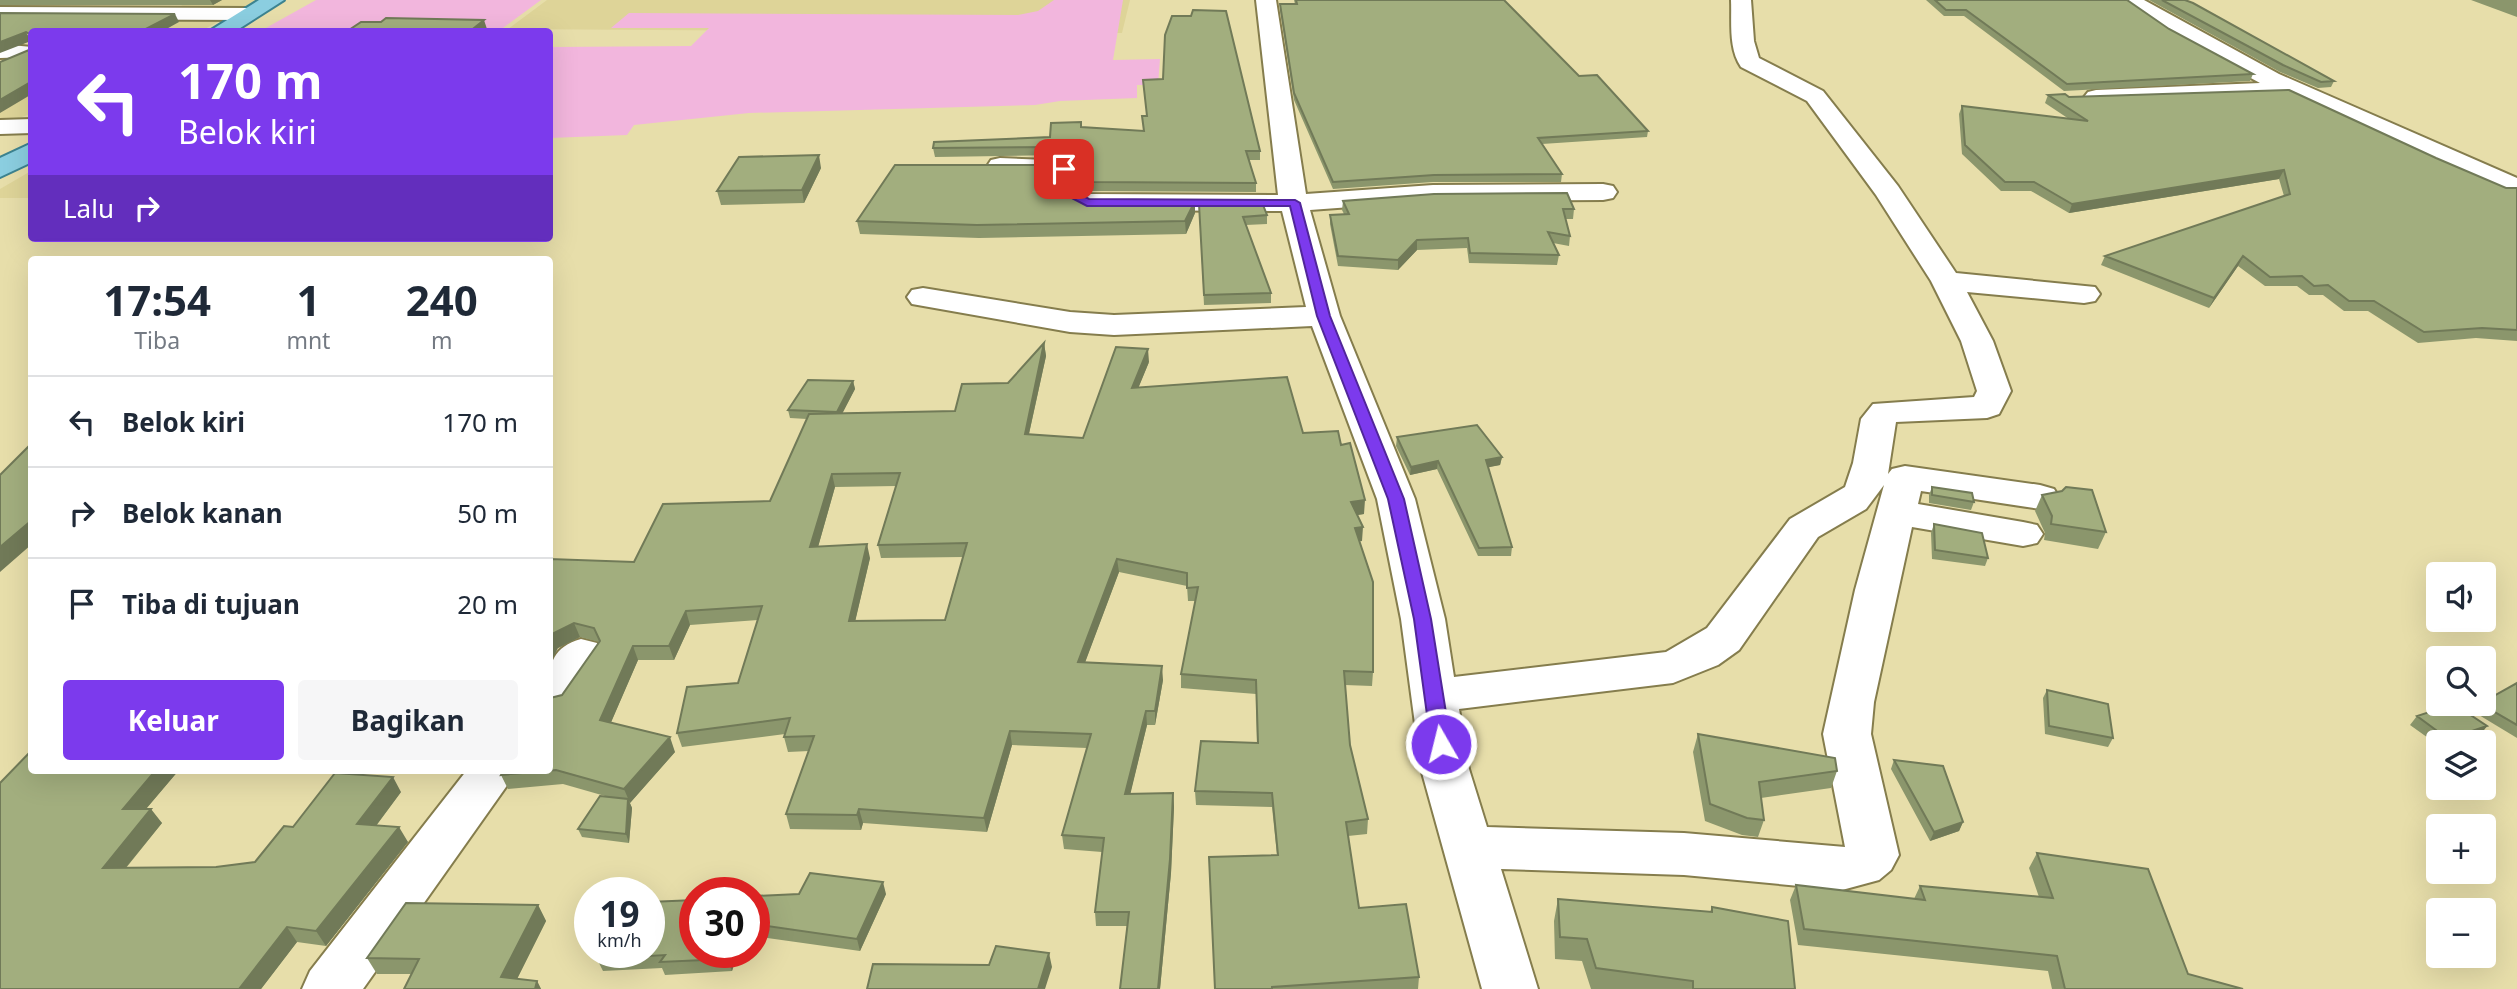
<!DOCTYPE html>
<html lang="id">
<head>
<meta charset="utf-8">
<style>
  body { margin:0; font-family:"Noto Sans",sans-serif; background:#f6f6f7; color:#1f2937; height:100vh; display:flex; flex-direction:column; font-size:26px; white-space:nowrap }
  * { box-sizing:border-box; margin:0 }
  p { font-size:23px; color:#747a83 }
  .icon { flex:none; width:38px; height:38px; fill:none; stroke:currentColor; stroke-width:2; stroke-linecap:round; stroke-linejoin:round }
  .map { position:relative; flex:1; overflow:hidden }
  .drawer { position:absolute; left:28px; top:256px; width:525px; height:518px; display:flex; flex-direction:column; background:#fff; border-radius:7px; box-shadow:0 7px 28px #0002 }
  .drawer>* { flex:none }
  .top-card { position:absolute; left:28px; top:28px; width:525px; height:214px; border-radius:7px; box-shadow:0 7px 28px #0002; background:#7c3aed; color:#fff; overflow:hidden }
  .controls { position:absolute; left:2426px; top:562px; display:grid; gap:14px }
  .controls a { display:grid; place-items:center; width:70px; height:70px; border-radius:7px; background:#fff; box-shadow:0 7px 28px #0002; font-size:35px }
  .speed { position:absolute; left:574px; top:877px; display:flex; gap:14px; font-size:35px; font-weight:700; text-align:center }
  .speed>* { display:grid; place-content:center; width:91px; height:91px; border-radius:50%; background:#fff; box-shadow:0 7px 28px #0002; line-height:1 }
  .speed small { font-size:18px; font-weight:400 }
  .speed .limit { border:10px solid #d22; background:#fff; color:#111 }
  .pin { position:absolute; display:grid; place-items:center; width:60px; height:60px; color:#fff; margin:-30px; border-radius:14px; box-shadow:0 4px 10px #0006 }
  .me { position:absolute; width:77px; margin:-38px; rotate:352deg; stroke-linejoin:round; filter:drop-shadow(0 0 5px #0008) }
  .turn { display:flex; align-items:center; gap:24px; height:147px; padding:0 35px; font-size:32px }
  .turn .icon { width:91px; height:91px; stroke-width:2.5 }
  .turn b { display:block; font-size:49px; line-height:60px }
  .then { display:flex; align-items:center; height:66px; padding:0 35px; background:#0003; gap:14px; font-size:26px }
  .eta { display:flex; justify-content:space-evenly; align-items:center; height:119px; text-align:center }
  .eta b { font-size:42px; font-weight:700; line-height:49px }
  .action { display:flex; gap:14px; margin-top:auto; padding:14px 35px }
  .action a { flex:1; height:80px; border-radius:7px; background:#7c3aed; color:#fff; font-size:28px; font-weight:700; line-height:80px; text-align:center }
  .action a+a { background:#f6f6f7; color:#1f2937 }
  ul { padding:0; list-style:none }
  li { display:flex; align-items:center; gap:21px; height:91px; padding:0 35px; border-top:2px solid #e0e1e3 }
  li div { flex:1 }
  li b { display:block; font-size:26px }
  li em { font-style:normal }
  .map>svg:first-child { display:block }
  .built { fill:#ded498 }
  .green { fill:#f2b6dd }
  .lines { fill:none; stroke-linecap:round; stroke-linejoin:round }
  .minor-casing { stroke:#857d4d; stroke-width:4 }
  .major-casing { stroke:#3c8390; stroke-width:4 }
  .minor { fill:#fff; fill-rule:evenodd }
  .major { fill:#8bcee0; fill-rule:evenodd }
  .wall { fill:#8b966c; fill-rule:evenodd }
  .shaded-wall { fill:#717a58 }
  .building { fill:#a2ae7e; stroke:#717a58; stroke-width:2; fill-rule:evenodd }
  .route { fill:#7c3aed; stroke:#51269a; stroke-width:2 }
</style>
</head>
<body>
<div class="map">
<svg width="2517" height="989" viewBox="0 0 2517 989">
  <rect width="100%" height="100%" fill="#e7deaa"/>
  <path class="built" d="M192,0h67l-58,31 -69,1z
    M547,0h583l-8,33 -614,-4z
    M31,84v30l-31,10v-24z
    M31,171v27h-31v-9z"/>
  <path class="green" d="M316,0h225l-41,30 -236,-1z
    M1054,0h69l-10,60 47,-1 -2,26h-21v13l-77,3 -25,4 -286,8 -115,12 -7,10 -77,3v-88l3,-3 138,-1 18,-18h-98l18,-15 389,2 20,-4z"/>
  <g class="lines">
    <g class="minor-casing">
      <path id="minor" d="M1256,0h20l30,194 127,-9 170,-1 10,2 4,6 -4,6 -10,2 -170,1 -123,9 30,106 75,183 30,120 9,58 212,-25 41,-24 83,-109 55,-32 8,-24 8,-44 12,-15 101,-7 3,-6 -16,-50 -30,-60 -55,-86 -69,-94 -66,-34c-13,-19 -9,-46 -10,-67h20l3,41 5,17 64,33 75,95 58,87 139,14 5,7 -5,7 -11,2 -117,-11 26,49 18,50 -12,23 -12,4 -91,4 -8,52 4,-5 13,-3 135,19 14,4 5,8 -5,8 -14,4 -119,-18 -3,13 105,18 14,3 6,9 -6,9 -14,3 -111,-19 -38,175 -3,32 28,121 -8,15 -12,10 -37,10 -158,-15 -183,-6 37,120h-56l-61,-220 -20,-150 -24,-120 -65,-173 -198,9 -44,-3 -158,-28 -5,-7 5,-7 11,-2 147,24 44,3 192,-8 -24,-96 -195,-1 -23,-8 -12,-27 -61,-3 -4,-6 4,-6 9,-2 71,3 15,30 5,3 187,1zM1884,485l-29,105 -32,144 22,113 -161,-14 -197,-6 -18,-58 -10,-60 214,-26 45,-18 21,-15 79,-113 48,-28z
        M2120,0h24l135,74 238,104v18l-231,-100 -198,6 -4,-5 4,-5 8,-2 164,-7 -92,-50z
        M0,7l249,1 10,6 -10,6 -249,-1z
        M0,44l32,3v10l-32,1z
        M32,119v14l-32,1v-14z
        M581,639l16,4 6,11 -37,54 -16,4c0,-33 -8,-62 31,-73z
        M467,770h51l-155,219h-61l8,-18z"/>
    </g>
    <g class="major-casing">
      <path id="major" d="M259,0h25l-50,32h-26z
        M32,143v19l-32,15v-19z"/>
    </g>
    <use href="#minor" class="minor"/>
    <use href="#major" class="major"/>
  </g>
  <path class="wall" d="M0,0h222l-9,5h-213z
    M1294,0h210l75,76 69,55 -1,6 -105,7 20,30 -1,8h-128l-100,7 -39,-89 -14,-90v-6h15z
    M1926,0h201l42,29 84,45 -3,7 -186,10 -100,-75h-20z
    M2149,0h36l149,81 -3,6 -13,1 -38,-16z
    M2471,0h46v17z
    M2048,95l21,2 367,61 70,30h11v153l-41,-3 -58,5 -50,-32h-24l-21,-16h-14l-12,-9h-32l-27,-20 -29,42 -108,-43 4,-9 179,-60 -5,-17 -210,34 -38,-22h-30l-39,-37 -3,-40 3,-8 107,13 -24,-16z
    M1081,127l63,4 116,20v9h-11l7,23v9l-164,-1 -17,-29 -18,-7 -122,2 -2,-9 117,-11z
    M821,168l-17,35 -83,2 -4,-14z
    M1060,191l25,9 110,1v12l-9,21 -207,4 -119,-4 -3,-13z
    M1343,201l231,8 -1,10h-8l5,17 -1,10 -16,-3 6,12 -2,10 -88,-2 -2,-15 -50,2 -19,20 -60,-4 -8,-42v-9l14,-1 -2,-4z
    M1199,204l68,11v9l-21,1 25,68v10l-67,2z
    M1044,343l2,13 -17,78 54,4 66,-76 -11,26 165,45 38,12 23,69 -7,1 5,26h-3l14,131 -1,14 -27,-1 5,60 18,74 -1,15 -19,2 11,72 60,69 -1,12h-203l62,-134 -5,-48 -76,-2 -1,-14 62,-48 -1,-49 -75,-6v-14l15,-73h-8l-1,-15 -68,-14 -34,90 78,18 -8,45h-8l-17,69 43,-1 1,14 -3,66 -11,116h-40l7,-63h-31l-1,-14 7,-60 -38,-3 -2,-14 25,-87 -75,-3 -25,87 -124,-9 -2,7 -71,-1 -4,-15 23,-63 -21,1 -4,-15 1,-3 -103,13 -5,-14 61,-50 20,-63 -68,5 -16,35h-36l-27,62 64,30 -45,51 2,5 -3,35 -47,-6 -4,-8 27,-33 -42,-12 -55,5 -7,-14 61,-80 37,-53 -19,-5 -22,11 -8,-89 84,3 136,-61 37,-82 -17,-1 -2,-8 65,-29 2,8 -13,24 113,-2 53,-28zM896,486l-18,59 3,13 82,-1 -18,63 -90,1 15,-63 -52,-11 17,-60z
    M1397,437l105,20 -2,8 -12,2 24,80 -1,9h-33l-41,-87 -27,6 -14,-29z
    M1932,487l42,15 -3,8 -42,-7v-8z
    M2042,495l64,37 -8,17 -54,-9 1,-7 -10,-22z
    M1934,524l54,34 -3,8 -53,-7 -1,-26z
    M2517,683v55l-43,-26 6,-8h3z
    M2047,690l66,48 -5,9 -63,-13 -2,-36z
    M2417,716l70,10 -7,9 -21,7h-21v3l-28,-20z
    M1698,734l139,37 -6,17 -70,10 3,22 -6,17 -16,-2 -37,-14 -12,-69z
    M1894,760l69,62 -4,9 -29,10 -39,-72z
    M32,770h147l-33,39 16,14 -36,45 90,-1 39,-5 38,-35 108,-35 -25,34 32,16 -82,104 -29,-4 -36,47h-261z
    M2037,853l151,121 55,15h-191l-4,-18 -250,-26 -8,-45 6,-15 118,14 6,-13 119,11 -10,-29z
    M886,894l-26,57 -106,-15v-40z
    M1558,899l152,13 2,-5 83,82h-204l-9,-28 -27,-2 -1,-38z
    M538,905l8,16 -29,58 20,2 4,8h-137l8,-15h-35l-10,-16z
    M600,952h138l-6,19 -67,4 -3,-7 -59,3 -6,-12z"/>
  <path class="shaded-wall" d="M210,0h12l-9,5z
    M175,14l4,8 -18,10h-21z
    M484,20l4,12h-19z
    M26,32l5,9 -31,12v-11z
    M29,83l3,4v7l-32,19v-13z
    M819,155l2,13 -17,35 -2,-13z
    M2284,170l-5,9 -210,34 3,-9z
    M1195,201v12l-9,21 -1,-13z
    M1417,240v10l-19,20v-10z
    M2243,256l-5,10 -29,42 5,-10z
    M1044,343l2,13 -20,91 -1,-13z
    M1148,349l1,13 -16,39 -1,-13z
    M853,381l2,8 -16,31 -2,-8z
    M1502,457l-2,8 -15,3 1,-8z
    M1438,461l-1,8 -27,6 1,-8z
    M832,474l3,13 -21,74 -4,-14z
    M1365,500l-1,14 -13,2v-14z
    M32,520v24l-32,28v-25z
    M1363,527l-1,14 -8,1 1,-14z
    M867,544l3,14 -18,77 -3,-14z
    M1117,559l2,13 -39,104 -2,-14z
    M686,611l4,14 -16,35 -5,-14z
    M574,623l6,14 -22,11 -8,16v-25l2,-5z
    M633,646l5,14 -32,74 -6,-14z
    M1162,666l1,14 -8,45v-14z
    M1146,711l1,14 -20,83 -2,-14z
    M2487,726l-7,9 -21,7h-13l2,-3z
    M1010,731l2,14 -25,87 -3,-14z
    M670,737l5,15 -45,51 -6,-14z
    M156,770h23l-45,53 -11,-14z
    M393,777l8,15 -35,47 -9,-15z
    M1173,793l1,14 -3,66 -11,116h-2z
    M628,799l4,9 -3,35 -3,-9z
    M151,809l11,14 -48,59 -11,-14z
    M859,809l4,14 -2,7 -4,-15z
    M1963,822l-4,9 -29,10 4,-9z
    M399,827l9,15 -82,104 -10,-15z
    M883,882l3,12 -26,57 -3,-12z
    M538,905l8,16 -34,68 -11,-12z
    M287,927l10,15 -36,47h-22z
    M729,952h9l-6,19 -5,-12z
    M1049,953l3,14 -7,22h-7z
    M537,981l4,8h-6z"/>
  <path class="building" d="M1296,0h208l75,76 18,-1 51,56 -110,7 24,36 -128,1 -101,7 -39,-89 -14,-89h17z
    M1935,0h192l42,29 84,45 -186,10 -101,-74h-20z
    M2162,0h23l8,3 141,78 -13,1 -38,-17z
    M1193,10l33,1 34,140h-14l10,32 -165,-1 -16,-29 -19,-6 -123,1 1,-6 116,-5 1,-14 30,-1v5l63,4 -2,-15h5l-4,-36 20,-1 2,-44 7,-19h19z
    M0,13l175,1 -35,18h-108v51h-3l-29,17v-38l29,-12 1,-16 -4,-2 -26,10z
    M386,18l98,2 -15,12h-123l15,-10h20z
    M2289,90l147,68 70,30h11v142l-35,-2 -58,4 -50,-31h-25l-21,-16 -14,1 -12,-10 -32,1 -27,-21 -29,42 -109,-42 185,-62 -6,-24 -212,34 -38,-22h-29l-40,-37 -3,-39 126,15 -40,-26 17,-1 4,3z
    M819,155l-17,35 -85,1 22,-34z
    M895,165h155l10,26 25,9 110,1 -10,20 -208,4 -120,-4z
    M1567,193l7,16h-11l7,27 -22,-4 11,23 -89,-2 -2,-15 -51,2 -19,20 -60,-4 -8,-41 19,-1 -6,-13 91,-7z
    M1199,204l64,1 4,10 -24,2 28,76 -67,2z
    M1044,343l-19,91 58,4 33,-91 32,2 -16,39 155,-11 16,56 35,-2 3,14 9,-2 15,57 -14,2 12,25 -8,1 18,54v90l-29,-1 6,74 18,74 -22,3 13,86 47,-4 13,73 -147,10v2h-57l-6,-132 69,-2 -6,-62 -77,-2 6,-50 57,2 -2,-63 -75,-6 17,-87 -11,1v-15l-70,-14 -39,103 84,4 -7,45h-9l-21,83 48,-1 -3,66 -12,130h-38l9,-77h-34l9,-74 -42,-3 29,-101 -81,-3 -26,87 -125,-9 -2,6 -71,-1 28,-78 -30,1 6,-19 -113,15 10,-46 51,-4 24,-77 -76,5 -17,35h-36l-33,74 70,17 -46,52 -68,-19 -55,5 3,-5h46v-72l12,-3 38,-54 -6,-13 -20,-5 -22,11 -2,5v-80l84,3 29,-58 107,-3 39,-87 146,-3 7,-27 46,-1zM900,473l-22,72 89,-2 -22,77 -96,1 18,-77 -57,3 22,-73z
    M808,380l45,1 -16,31 -49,-2z
    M1477,425l25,32 -16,3 26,87 -33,1 -41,-87 -27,6 -14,-30z
    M32,443v77l-32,27v-72z
    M1932,487l40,6 2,9 -42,-7z
    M2066,487l26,3 14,42 -55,-8 1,-8 -10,-21 20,-4z
    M1934,524l48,9 6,25 -53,-8z
    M2517,683v42l-36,-21h2v-2z
    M2047,690l61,14 5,34 -64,-12z
    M2454,704l33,22 -39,13 -31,-23z
    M1698,734l137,24 2,13 -78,11 5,38 -17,-2 -37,-14z
    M32,750v20h124l-33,39h28l-48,59 113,-1 39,-5 29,-36 9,1 42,-54 58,4 -36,47 42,3 -83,104 -29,-4 -48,62h-239v-206z
    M1894,760l49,6 20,56 -29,10z
    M600,796l28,3 -2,35 -48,-5z
    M2037,853l111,16 40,105 55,15h-178l-8,-33 -253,-27 -8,-44 129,15 -5,-14 133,12z
    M810,873l73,9 -26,57 -103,-15v-28l45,-2z
    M1558,899l154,13v-5l76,14 7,68h-102v-8l-97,-13 -9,-29 -27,-2z
    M695,900v52h34l-2,7 -67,3 5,-7 -68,4 3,-7h49v-50z
    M406,903l132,2 -37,72 36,4 -2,8h-131l15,-30 -52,-1z
    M996,946l53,7 -11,36h-171l6,-25 116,1z"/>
  <path class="route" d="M1060,167h8l11,27 10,5 206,1 5,3 30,113 74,183 27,120 20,125 -3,5 -7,3 -10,-8 -17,-125 -26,-120 -71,-183 -27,-110h-203l-19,-10z"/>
</svg>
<div class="controls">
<a><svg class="icon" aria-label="sound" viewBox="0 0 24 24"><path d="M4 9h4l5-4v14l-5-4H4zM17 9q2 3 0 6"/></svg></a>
<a><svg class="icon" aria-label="search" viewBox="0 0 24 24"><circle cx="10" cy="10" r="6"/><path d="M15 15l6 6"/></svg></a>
<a><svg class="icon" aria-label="layers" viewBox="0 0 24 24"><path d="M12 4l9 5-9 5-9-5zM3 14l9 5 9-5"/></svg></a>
<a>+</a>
<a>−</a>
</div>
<div class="speed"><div>19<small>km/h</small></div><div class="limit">30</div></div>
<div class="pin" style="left:1064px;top:169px;background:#d93025"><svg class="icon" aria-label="arrive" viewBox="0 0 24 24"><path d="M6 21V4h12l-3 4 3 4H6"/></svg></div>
<svg class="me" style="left:1441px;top:744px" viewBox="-20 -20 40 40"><circle r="17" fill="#7c3aed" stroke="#fff" stroke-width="3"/><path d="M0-11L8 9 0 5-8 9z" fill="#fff"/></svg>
<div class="top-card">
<div class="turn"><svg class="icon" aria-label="left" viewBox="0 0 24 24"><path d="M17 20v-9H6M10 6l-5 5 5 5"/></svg><div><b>170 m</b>Belok kiri</div></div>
<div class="then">Lalu<svg class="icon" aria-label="right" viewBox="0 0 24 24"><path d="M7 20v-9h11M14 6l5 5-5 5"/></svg></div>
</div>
<section class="drawer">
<div class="eta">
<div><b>17:54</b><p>Tiba</p></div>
<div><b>1</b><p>mnt</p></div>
<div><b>240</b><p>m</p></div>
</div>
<ul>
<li><svg class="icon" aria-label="left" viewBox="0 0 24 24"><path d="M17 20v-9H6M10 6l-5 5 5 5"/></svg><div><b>Belok kiri</b></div><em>170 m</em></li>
<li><svg class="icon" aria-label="right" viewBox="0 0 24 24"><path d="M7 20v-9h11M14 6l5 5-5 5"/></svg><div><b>Belok kanan</b></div><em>50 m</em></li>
<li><svg class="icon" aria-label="arrive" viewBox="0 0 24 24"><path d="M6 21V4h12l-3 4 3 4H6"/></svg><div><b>Tiba di tujuan</b></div><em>20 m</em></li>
</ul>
<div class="action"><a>Keluar</a><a>Bagikan</a></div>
</section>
</div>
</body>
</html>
